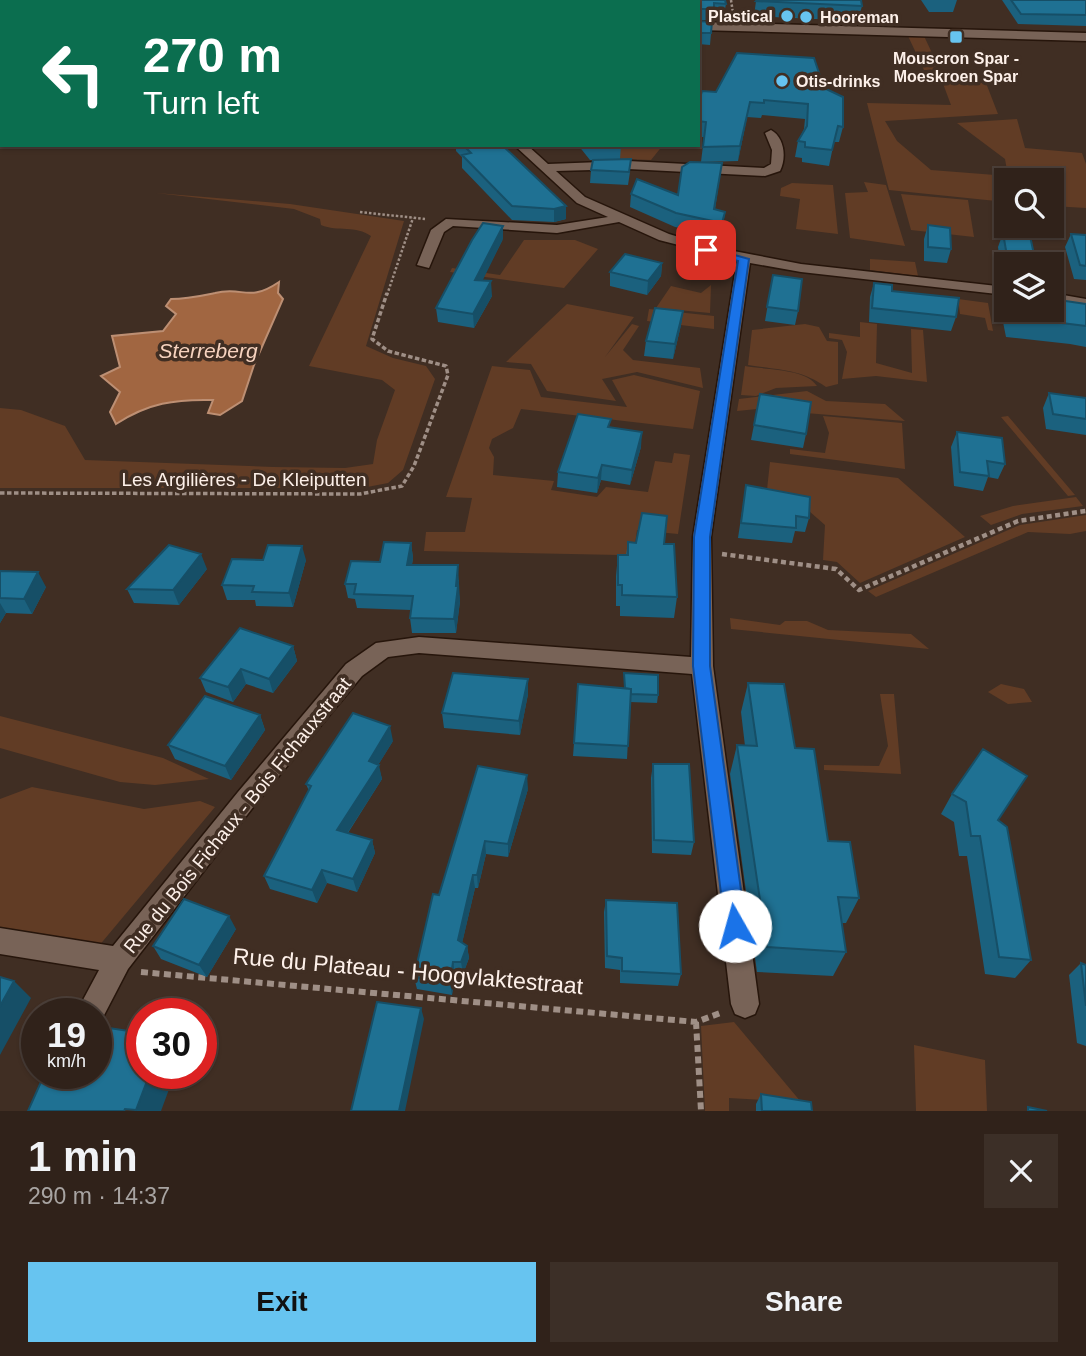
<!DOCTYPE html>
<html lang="en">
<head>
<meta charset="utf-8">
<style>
  body { margin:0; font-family:Arial,sans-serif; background:#3c2f27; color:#f1f3f6; height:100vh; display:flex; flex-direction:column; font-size:26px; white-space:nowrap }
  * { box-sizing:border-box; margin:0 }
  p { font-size:23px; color:#a8a4a2 }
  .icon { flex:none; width:38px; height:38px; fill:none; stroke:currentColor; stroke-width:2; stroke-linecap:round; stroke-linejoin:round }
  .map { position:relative; height:1111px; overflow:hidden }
  .drawer { display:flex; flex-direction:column; background:#30221a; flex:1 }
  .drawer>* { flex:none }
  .guide { position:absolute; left:0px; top:0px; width:700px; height:147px; box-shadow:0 2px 5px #0004,0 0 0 2px #4b3f39; background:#0b6e4f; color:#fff; overflow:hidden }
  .buttons { position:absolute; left:994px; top:168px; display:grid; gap:14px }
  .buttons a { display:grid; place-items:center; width:70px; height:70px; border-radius:0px; background:#30221a; box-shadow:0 2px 5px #0004,0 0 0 2px #4b3f39; font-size:35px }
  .speed { position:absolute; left:21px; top:998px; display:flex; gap:14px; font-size:35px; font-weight:700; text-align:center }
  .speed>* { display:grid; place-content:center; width:91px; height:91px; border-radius:50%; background:#30221a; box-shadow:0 2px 5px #0004,0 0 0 2px #4b3f39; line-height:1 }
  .speed small { font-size:18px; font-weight:400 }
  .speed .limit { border:10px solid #d22; background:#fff; color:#111 }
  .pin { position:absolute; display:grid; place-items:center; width:60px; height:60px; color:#fff; margin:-30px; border-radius:14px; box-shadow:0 4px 10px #0006 }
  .me { position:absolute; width:77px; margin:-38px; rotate:353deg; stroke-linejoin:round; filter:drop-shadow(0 0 5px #0008) }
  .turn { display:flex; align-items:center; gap:24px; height:147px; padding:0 28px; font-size:32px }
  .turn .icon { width:91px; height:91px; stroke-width:2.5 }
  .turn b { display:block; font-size:49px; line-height:60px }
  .round { display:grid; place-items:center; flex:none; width:74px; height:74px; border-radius:0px; background:#3c2f27 }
  .summary { display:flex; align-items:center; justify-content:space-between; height:119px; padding:0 28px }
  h1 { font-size:42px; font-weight:800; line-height:52px }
  .button { display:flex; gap:14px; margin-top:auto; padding:14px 28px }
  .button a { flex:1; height:80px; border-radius:0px; background:#67c4f0; color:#111; font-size:28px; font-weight:800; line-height:80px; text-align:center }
  .button a+a { background:#3c2f27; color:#f1f3f6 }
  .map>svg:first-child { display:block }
  .green { fill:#613c25 }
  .water { fill:#a16641; stroke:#bd8f73; stroke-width:2 }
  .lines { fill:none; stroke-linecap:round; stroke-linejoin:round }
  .minor-casing { stroke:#26150b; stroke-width:3 }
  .secondary-casing { stroke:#26150b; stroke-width:3 }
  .path-far3 { stroke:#9f8f86; stroke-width:2.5; stroke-dasharray:2.5 2; stroke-linecap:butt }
  .path-far2 { stroke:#9f8f86; stroke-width:3.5; stroke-dasharray:4.5 2.5; stroke-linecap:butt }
  .path-far1 { stroke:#9f8f86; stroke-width:4.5; stroke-dasharray:5 3.5; stroke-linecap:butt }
  .path { stroke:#9f8f86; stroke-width:6; stroke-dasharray:7 4.5; stroke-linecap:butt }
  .minor { fill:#786357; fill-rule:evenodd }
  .secondary { fill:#786357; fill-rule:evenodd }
  .wall { fill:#1b617e }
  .shaded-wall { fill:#164f67 }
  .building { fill:#1f7193; stroke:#164f67; stroke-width:2 }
  .route { fill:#1a73e8; stroke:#114b97; stroke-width:2 }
  .poi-dot { fill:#67c4f0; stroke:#402e23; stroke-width:2.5 }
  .labels { text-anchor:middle; stroke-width:7; stroke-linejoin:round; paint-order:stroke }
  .far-poi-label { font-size:16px; font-weight:bold; fill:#fdf0e9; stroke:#402e23; text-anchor:start }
  .street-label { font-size:19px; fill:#fdf0e9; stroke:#402e23 }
  .water-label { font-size:21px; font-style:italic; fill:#f7d3bf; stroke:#402e23 }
  .near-street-label { font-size:23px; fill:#fdf0e9; stroke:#402e23 }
</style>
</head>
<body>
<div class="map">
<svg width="1086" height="1111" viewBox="0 0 1086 1111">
  <rect width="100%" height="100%" fill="#402e23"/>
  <path class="green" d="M908,36h16l16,34h-16z
    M942,81l44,2 12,31 -113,7 12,20 34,29 77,6 -3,-17 -48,-36 60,-4 8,29 57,5 4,11v44l-34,-2v-26h-46v22l-117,-12 -22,-87 84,2z
    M610,145h53l-12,15 -54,-2z
    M864,182l22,3 19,61 -55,-8 -5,-45 23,-1z
    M792,183l41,2 5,49 -42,-5 4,-30 -20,-3 1,-8z
    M156,193l134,11 114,17 -38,125 27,12 33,8 9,13 -32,91 -15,13 -26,5h-362v-80l21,2 44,16 20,34 188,7 72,1 28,-4 4,-24 18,-50 -13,-10 -73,-14 62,-130c-15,-11 -33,-4 -50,-11l-1,-6 -26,-10z
    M901,194l67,6 6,37 -63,-7z
    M524,240h51l23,9 -34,39 -114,-16 2,-4 48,7z
    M870,259l45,3 3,14 -48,-6z
    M711,285l-1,28 -54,-5 15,-22 30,7z
    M958,299l30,4 5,28 -5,-1 -3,-12 -25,-4z
    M567,304l67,13 -29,40 27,-33 7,2 -16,24 10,10 67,8 3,20 -66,-16 -35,7 14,22 -69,-10 -16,-27 -25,-2z
    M649,309l65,7v13l-67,-8z
    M860,322l17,2 -1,39 36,10 -1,-44 12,1 4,52 -51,-6 -34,3 5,-27 -5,-12 -13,-2v-5l31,4z
    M805,324l14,3 8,14 11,1v42l-12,3c-25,-18 -48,-17 -78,-22l4,-35z
    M492,366l38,4 11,27 86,10 -15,-27 22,-5 66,16 -7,38 -172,-20 -8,19 -21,11 -3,9 5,9 -1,18 61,6 -3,9 46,7 9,-10 42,5 7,-31 17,2 2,-10 16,2 -12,79 -41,-4 -2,15 35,11 -246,-5 2,-19h39l7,-34 -26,-1z
    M745,366c20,4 61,2 72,20l-41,2 -20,8 -15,-1z
    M807,391l19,10 59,3 20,17 -148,-12 -20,2 2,-12z
    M823,416l79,7 3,46 -115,-15v-5l35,4 4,-20z
    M1008,416l67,79 -7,1 -67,-79z
    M770,462l128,16 67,59 -105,46 -23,-21 -14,-2 2,-35 -16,-14 -43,-12z
    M1076,497l7,9 -61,8 -31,11 -11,-9 33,-10z
    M1086,515v16l-16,3 -42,-2 -152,65 -8,-6 152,-66z
    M730,618l50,7 5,-4h22l21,9 83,4 18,15 -198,-20z
    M1001,684l23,5 8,13 -24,2 -20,-12z
    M880,694h14l7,80 -77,-4v-5l55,1 9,-20z
    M0,716l163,42 46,21 -54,6 -35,-3 -120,-34z
    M32,787l112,22 56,-8 15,6 -117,140 -98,-17v-131z
    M734,1022l67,80 -72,-4v13h-24l-4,-85z
    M914,1045l71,15 2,51h-71z"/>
  <path class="water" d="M279,282l-1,11 5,6 -29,66 -12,36 -22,14 -12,-2 5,-13c-38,-1 -65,3 -97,24l-6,-12 10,-20 -19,-16 19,-9 -8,-31 51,-5 13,-17 -10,-8 5,-7c16,0 29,-3 44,-6 29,-7 33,10 64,-11z"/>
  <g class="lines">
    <g class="minor-casing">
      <path id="minor" d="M771,130c13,7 16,27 9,41l-15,5 -137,-7 -72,2 29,26 84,37 39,12 93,18 205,23v8l-205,-23 -51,-9 -39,274 2,129 46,338 -4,10 -10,4 -10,-4 -4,-10 -39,-330 -273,-21 -31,4 -26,19 -108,130 -126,163 -28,54 -4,1v-11h-20l23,-43 -99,-16v-26l113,18 125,-154 108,-128 30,-21 43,-6 272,20 2,-120 44,-277 -78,-20 -40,-18 -62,11 -104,-7 -9,6 -15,36 -12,-3 14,-35 15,-11 111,6 51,-8 -31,-14 -63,-58h13l21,19 80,-3 136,7 7,-4 1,-14 -7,-17z
        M1052,293l34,6v8l-34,-6z"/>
    </g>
    <g class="secondary-casing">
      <path id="secondary" d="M338,0h18l1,2h-18z
        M698,22l388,11v8l-388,-11z"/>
    </g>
    <path class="path-far3" d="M731,0l2,13
      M360,212l65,7
      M387,295l26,-77"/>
    <path class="path-far2" d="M0,493l360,1 42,-8 12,-20 34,-91 -2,-9 -58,-15 -16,-12 15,-46"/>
    <path class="path-far1" d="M722,554l114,15 23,21 159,-69 68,-10"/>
    <path class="path" d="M141,972l555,50 27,-10
      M696,1022l5,89"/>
    <use href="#minor" class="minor"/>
    <use href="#secondary" class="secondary"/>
  </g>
  <path class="wall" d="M921,0h36l-4,12h-24z
    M1002,0h84v26l-68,-2z
    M756,1l106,5 -4,15 -104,-5z
    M698,2l28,2 -2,10h-11l-1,6h-14z
    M698,21l14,1 -2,23 -12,-1z
    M824,88l19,39 -4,15h-5l-5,24 -27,-4v-4l-7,-1 3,-16 6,-12 1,-10 -43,-4 -1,3 -14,-1 -9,44 -37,1 3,-25h-6v-32l18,-13z
    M456,145h46l64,61v13l-12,3 -42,-2 -50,-52v-11l-6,-6z
    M578,145l43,1 -1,13 10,13 -2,13 -38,-2 1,-13 2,-10h-3z
    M722,163l-7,46 10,3 -2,14 -3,10 -45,-9 -45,-20 1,-13 47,1z
    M928,225l23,24 -4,14 -23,-2v-22z
    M1003,233l32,26 -2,5h-27v7l-5,-1 -3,-23z
    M1071,234l15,1v45l-12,-1 -9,-32z
    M503,239l-21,41 10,16 -18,32 -36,-6 -2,-14z
    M662,263l-1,13 -14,19 -37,-9v-14z
    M773,275l25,36 -3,14 -30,-4z
    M874,283l82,34 -5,14 -82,-9 1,-25z
    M1006,299v11h46l34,-6v43l-16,-3 -64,-7 -5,-25z
    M683,311l-2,14 -8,34 -29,-3 2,-15z
    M1049,393l37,5v37l-40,-6 -3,-21z
    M760,394l46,40 -3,14 -52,-8z
    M610,427l31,20 -11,38 -29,-5 -4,13 -40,-6 1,-15z
    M957,432l48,32 -7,15 -10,-2 -5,14 -29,-5 -3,-39z
    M746,485l63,33 -4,14 -10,-1 -3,12 -54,-5z
    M628,542l36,2 13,53 -3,21 -54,-2v-10h-4v-30l2,-21h8z
    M411,543l2,15 -1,7 47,15 -1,7 2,14 -4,32h-44l-2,-15 1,-8 -54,-2 -2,-9 -7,-1 -3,-14z
    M263,560h43l-13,47 -37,-1 -1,-6h-28l-5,-15z
    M207,569l-28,36 -45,-2 -7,-14z
    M0,571l46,16 -14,27 -26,-1 -6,10z
    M293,646l4,15 -24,32 -27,-9 -13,18 -27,-10 -6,-14z
    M624,673l34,22 -1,8 -27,-1 -3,57 -54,-3 1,-13 50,-55z
    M528,679v15l-8,41 -76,-7 -2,-15z
    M748,683l47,65 33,93 31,57 -13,25h-4l4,29 -13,24 -76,-4 -27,-198 7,-29 8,1 -4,-34z
    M260,715l5,15 -34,50 -56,-21 -7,-14z
    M393,741l-15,24 4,14 -34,54 24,7 3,13 -18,39 -30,-9 -10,20 -47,-14 -6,-13 45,-85 -3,-7z
    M653,764l41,78 -3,13 -39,-2 -1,-75z
    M528,789l-20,68 -22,-3 -8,34h-3l-13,55 5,3 2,12 -6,16h-8l-3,21 -35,-6 -3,-12 25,-82z
    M952,794l46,26 33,140 -16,18 -30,-4 -18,-118h-8l-5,-34 -13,-8z
    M606,900l75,74 -3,12 -58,-3v-13l-15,-2 -1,-56z
    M236,929l-29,48 -46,-18 -8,-13z
    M1081,963l5,2v81l-9,-3 -8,-68z
    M761,1094l51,17h-56v-7z"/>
  <path class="shaded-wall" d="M750,102l-3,15 -9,44 2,-15z
    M566,206v13l-12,3v-13z
    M725,212l-2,14 -3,10 2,-13z
    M503,226v13l-27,55 -1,-14z
    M662,263l-1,13 -14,19 1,-14z
    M491,281l1,15 -18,32 -1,-14z
    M683,311l-2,14 -8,34 2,-15z
    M642,432l-1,15 -11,38 2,-15z
    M602,465l-1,15 -4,13 1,-15z
    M411,543l2,15 -4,22 -2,-15z
    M302,546l4,14 -13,47 -4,-14z
    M201,554l6,15 -28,36 -6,-15z
    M458,565l2,36 -4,32 -2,-14 2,-33z
    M38,572l8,15 -14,27 -8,-15z
    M0,603l6,10 -6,10z
    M293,646l4,15 -24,32 -4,-14z
    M241,669l5,15 -13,18 -5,-15z
    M528,679v15l-8,41 -1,-14z
    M260,715l5,15 -34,50 -6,-14z
    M390,726l3,15 -21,34 -3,-14z
    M379,765l3,14 -41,64 -4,-13z
    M527,775l1,14 -20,68v-13z
    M372,840l3,13 -18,39 -4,-13z
    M485,841l1,13 -8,34 -1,-13z
    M322,870l5,13 -10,20 -5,-13z
    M473,875l2,13 -15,64 -2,-12z
    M229,916l7,13 -29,48 -8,-12z
    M467,946l2,12 -6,16 -2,-12z
    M453,962l2,12 -3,21 -2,-12z
    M14,981l17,17 -31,57v-49z
    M421,1008l3,11 -19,92h-6z
    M150,1073h25l-14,38h-24l-1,-1z"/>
  <path class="building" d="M605,0h16l-1,2h-15z
    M629,0h96l1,4 -12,-1v6h-16v-7h-70z
    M757,0h104l1,6 -106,-5z
    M1011,0h75v15l-65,-1z
    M698,21l14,1 -1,11h-13z
    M737,53l77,5 10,30 19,9v30l-5,-1 -6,24 -27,-3v-5l-7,-1 9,-15 1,-22 -44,-4v3l-14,-1 -10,44 -37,1 3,-25 -8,-1v-16l4,-14 14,1z
    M463,145h39l64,61 -12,3 -42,-3 -50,-51 9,-2z
    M589,145h31l1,1 -31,1z
    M631,159l-2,13 -38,-2 2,-10z
    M690,162l32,1 -8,46 11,3 -3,11 -46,-10 -45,-19 6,-15 41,16 4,-28z
    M483,223l20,3 -28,54 16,1 -18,33 -37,-6 36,-68z
    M928,225l22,3 1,21 -23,-2z
    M1003,233l27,3 5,23 -28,-3z
    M1071,234l15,1v31l-6,-1z
    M625,254l37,9 -14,18 -38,-9z
    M773,275l29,4 -4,32 -31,-4z
    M874,283l18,2v6l67,7 -3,19 -84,-9z
    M1052,299l34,5v22l-73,-9 -1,-7h40z
    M655,308l28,3 -8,33 -29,-3z
    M1049,393l37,5v21l-33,-5z
    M760,394l51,8 -5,32 -52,-9z
    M578,414l33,5 -3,8 34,5 -10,38 -30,-5 -4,13 -40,-6z
    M957,432l45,6 3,26 -18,-3 2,15 -29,-4z
    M746,485l64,12 -1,21 -13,-2v12l-55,-5z
    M642,513l25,3 -3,28h10l3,53 -55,-2v-10h-4v-30h10v-13l8,1z
    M384,542l27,1 -4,22h51l-2,21h2l-4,33 -44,-1 3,-22 -59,-2 2,-10h-11l6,-23 29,1z
    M169,545l32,9 -28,36 -46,-1z
    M268,545l34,1 -13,47 -37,-1 2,-6 -32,-1 10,-26 31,1z
    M0,571l38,1 -14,27 -24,-1z
    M240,628l53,18 -24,33 -28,-10 -13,18 -28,-9z
    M453,673l75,6 -9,42 -77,-8z
    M624,673l34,2v20l-27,-1v-5l-6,-1z
    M748,683l36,1 11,64 19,1 14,92 22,1 9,56 -21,-1 8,55 -79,-5 -30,-202 20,1z
    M578,684l53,5 -3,57 -54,-3z
    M205,696l55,19 -35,51 -57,-21z
    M353,713l37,13 -21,35 10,4 -42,65 35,10 -19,39 -31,-9 -10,20 -48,-14 47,-90 -5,-2z
    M983,749l44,27 -29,44 9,7 24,133 -32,-3 -19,-121h-9l-5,-34 -14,-8z
    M653,764h36l5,78 -40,-2z
    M478,766l49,9 -19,69 -23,-3 -8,34h-4l-15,65 9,6 -6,16h-8l-3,21 -36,-6 19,-83 6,1z
    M184,899l45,17 -30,49 -46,-19z
    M606,900l71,3 4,71 -59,-3v-13l-15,-2z
    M1081,963l5,2v41z
    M0,977l14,4 -14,25z
    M377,1002l44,6 -22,103h-48z
    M96,1026l46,7v40h8l-14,37 -11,-1 -1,2h-96l17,-38h51z
    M761,1094l50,8 1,9h-50z
    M1028,1107l19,4h-19z"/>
  <path class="route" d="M706,247l43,12 -39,278v129l36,260 -3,7 -8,3 -7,-3 -3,-7 -32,-260 1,-129 44,-276 -36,-9 -2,-2z"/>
  <g class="poi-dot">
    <circle cx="787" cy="16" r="7"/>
    <circle cx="806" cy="17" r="7"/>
    <rect x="949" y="30" width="14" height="14" rx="3.5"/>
    <circle cx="782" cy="81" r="7"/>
  </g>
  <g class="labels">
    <g class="far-poi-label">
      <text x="773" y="22" text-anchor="end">Plastical</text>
      <text x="820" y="23">Hooreman</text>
      <text x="956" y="64" text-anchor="middle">Mouscron Spar -<tspan x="956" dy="18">Moeskroen Spar</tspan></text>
      <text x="796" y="87">Otis-drinks</text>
    </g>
    <g class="street-label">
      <text x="244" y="486">Les Argilières - De Kleiputten</text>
      <text transform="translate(237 815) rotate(-51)" y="7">Rue du Bois Fichaux - Bois Fichauxstraat</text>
    </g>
    <g class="water-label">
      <text x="208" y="358">Sterreberg</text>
    </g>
    <g class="near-street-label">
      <text transform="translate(408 971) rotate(5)" y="8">Rue du Plateau - Hoogvlaktestraat</text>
    </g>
  </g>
</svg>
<div class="buttons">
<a><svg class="icon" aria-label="search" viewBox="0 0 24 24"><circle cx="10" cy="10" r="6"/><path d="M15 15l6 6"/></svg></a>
<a><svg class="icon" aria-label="layers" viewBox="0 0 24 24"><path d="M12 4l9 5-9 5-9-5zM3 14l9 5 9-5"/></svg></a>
</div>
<div class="speed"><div>19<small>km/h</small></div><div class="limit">30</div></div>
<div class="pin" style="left:706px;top:250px;background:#d93025"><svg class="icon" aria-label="arrive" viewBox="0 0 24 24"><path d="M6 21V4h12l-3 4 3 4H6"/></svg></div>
<svg class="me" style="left:735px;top:926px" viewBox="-20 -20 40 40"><circle r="19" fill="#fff"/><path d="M0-13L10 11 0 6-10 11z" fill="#1a73e8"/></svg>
<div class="guide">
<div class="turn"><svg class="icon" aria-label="left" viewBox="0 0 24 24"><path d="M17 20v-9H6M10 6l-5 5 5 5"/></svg><div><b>270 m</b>Turn left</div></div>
</div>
</div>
<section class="drawer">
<div class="summary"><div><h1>1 min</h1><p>290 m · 14:37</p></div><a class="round"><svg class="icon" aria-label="close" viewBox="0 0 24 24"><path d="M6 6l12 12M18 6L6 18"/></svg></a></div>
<div class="button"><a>Exit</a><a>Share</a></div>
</section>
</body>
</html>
